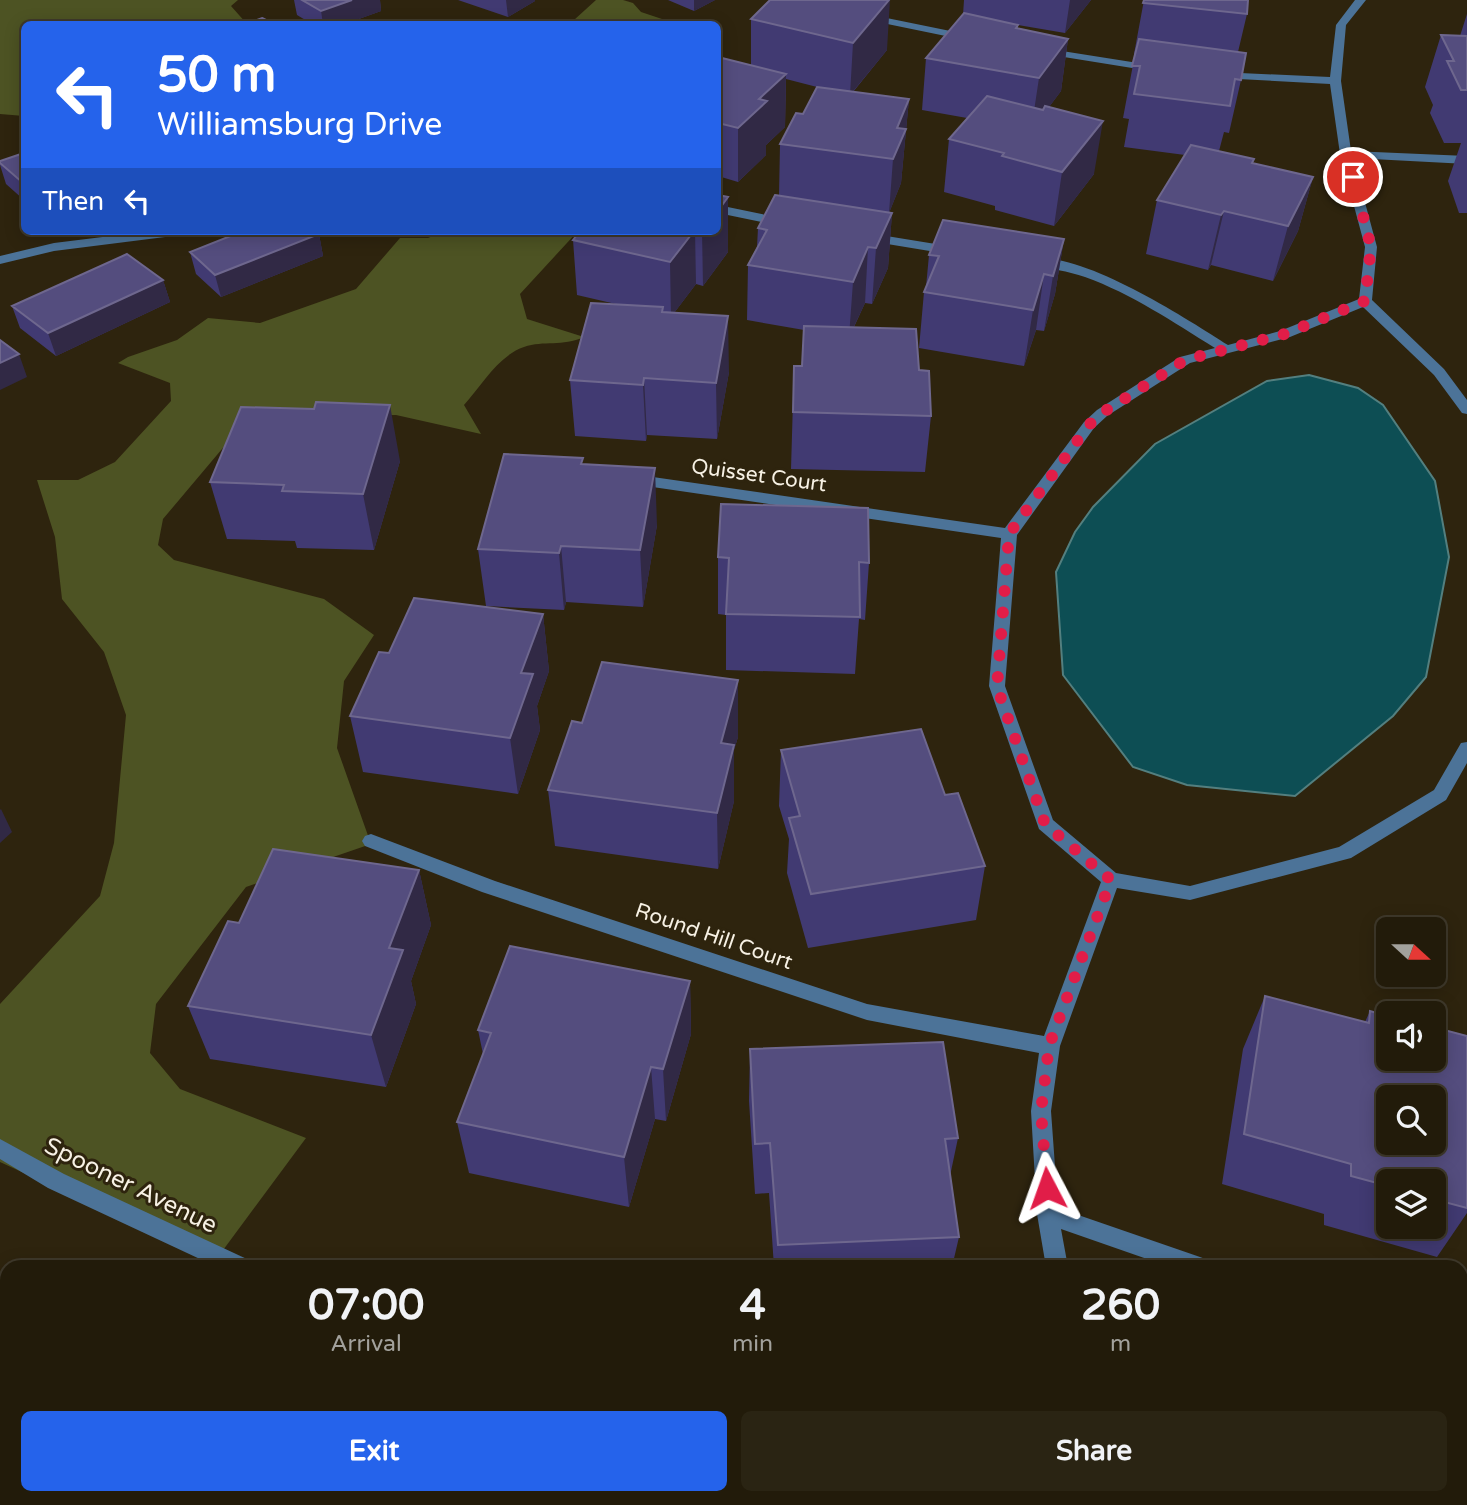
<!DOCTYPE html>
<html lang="en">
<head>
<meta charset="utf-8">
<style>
  body { margin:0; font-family:"Varela Round",sans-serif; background:#2a2413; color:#f1f3f6; height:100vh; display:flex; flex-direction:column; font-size:26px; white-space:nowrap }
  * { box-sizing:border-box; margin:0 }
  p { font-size:23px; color:#a2a19c }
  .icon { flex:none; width:38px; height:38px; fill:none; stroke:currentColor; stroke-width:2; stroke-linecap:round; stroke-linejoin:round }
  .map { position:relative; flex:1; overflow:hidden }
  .details { position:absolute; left:0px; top:1260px; width:1468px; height:245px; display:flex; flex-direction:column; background:#221b0a; border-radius:21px 21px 0 0; box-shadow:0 4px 18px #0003,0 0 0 2px #3f392b }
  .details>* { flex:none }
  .top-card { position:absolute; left:21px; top:21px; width:700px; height:214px; border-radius:10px; box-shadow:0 4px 18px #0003,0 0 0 2px #3f392b; background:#2563eb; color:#fff; overflow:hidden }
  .needle { width:46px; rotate:111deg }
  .buttons { position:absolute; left:1376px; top:917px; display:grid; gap:14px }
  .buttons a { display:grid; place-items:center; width:70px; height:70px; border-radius:10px; background:#221b0a; box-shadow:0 4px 18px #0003,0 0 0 2px #3f392b; font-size:35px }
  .pin { position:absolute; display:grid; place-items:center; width:60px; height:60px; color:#fff; margin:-30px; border:4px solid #fff; border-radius:50%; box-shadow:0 2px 7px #0007 }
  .me { position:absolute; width:77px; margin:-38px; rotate:356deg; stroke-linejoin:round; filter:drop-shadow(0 0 5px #0008) }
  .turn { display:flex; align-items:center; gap:24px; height:147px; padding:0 21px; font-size:32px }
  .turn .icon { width:91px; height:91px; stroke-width:2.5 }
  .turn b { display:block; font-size:49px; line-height:60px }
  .then { display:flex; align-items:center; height:66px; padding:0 21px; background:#0003; gap:14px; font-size:26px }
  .eta { display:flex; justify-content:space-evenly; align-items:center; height:119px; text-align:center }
  .eta b { font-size:42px; font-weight:700; line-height:49px }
  .cta { display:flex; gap:14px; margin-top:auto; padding:14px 21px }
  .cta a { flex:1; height:80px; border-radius:10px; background:#2563eb; color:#fff; font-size:28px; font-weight:700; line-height:80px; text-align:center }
  .cta a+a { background:#2a2413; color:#f1f3f6 }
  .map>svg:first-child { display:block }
  .green { fill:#4d5323 }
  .water { fill:#0d4e54; stroke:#537f7f; stroke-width:2 }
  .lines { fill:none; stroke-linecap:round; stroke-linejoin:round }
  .minor { fill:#4c7398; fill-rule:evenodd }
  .wall { fill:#413a72; fill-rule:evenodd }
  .shaded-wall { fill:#312945 }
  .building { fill:#544d7e; stroke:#6e678e; stroke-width:2; fill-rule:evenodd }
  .route { stroke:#e11d48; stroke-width:12; stroke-dasharray:0 21.6 }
  .labels { text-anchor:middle; stroke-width:6; stroke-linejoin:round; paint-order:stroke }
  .street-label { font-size:21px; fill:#f7f1e4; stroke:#2e240e }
  .near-street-label { font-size:24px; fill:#f7f1e4; stroke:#2e240e }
</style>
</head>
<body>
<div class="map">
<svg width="1467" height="1505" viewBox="0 0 1467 1505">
  <rect width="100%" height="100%" fill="#2e240e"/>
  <path class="green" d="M0,0h238l-7,6 16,18h-223v92l-24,-2z
    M596,0h27l10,3 8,9 24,8 5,4h-68l-28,-4z
    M445,231h133l-58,63 7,25 57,18c-22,10 -40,3 -60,10 -25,8 -43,39 -60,58l17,29 -85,-19 -124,2 -34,13 -75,89 -5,26 16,15 150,39 50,36 -30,46 -7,67 34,96 -125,43 -90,117 -6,49 30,36 126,49 -91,123 -215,-99v-158l100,-108 14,-53 12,-128 -22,-63 -42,-53 -7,-62 -18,-57h41l37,-18 56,-61 -1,-18 -52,-20 10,-6 49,-17 31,-22 52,5 96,-34 44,-51h28z"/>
  <path class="water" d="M1309,375l49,13 25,17 52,76 14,76 -23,120 -33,39 -98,80 -108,-11 -54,-18 -70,-92 -7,-103 19,-40 18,-25 62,-63 112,-63z"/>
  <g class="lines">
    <path class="minor" d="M1355,0h11l-20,25 -5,56 10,70 116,5v8l-114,-6 24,89 -5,53 72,69 23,31v14l-5,-1 -28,-38 -71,-68 -73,30 -100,26 -83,53 -13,12 -77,107 -12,151 48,134 63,53 74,13 149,-39 95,-57 27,-47 6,-1v21l-21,37 -95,58 -161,42 -73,-12 -57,158 -9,65 7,97 142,49 8,3 3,7h-41l-109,-38 7,38h-22l-9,-53 -6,-103 8,-58 -172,-33 -385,-128 -117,-46 -3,-5 3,-5 6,-2 124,47 372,123 177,32 57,-154 -62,-53 -50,-143 12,-148 -369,-54 -7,-5 7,-5 373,54 79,-106 13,-12 83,-53 35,-9c-42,-26 -83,-54 -130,-71 -17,-6 -35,-8 -53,-12v-6c49,-9 155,60 196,86l52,-14 79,-32 6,-52 -25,-93 -10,-70 -111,-6 -6,-3 6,-3 111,5 6,-52z
      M867,14l103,21 5,3 -5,3 -107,-22 -1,-2z
      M1043,48l114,18 6,3 -6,3 -118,-19v-4z
      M718,205l67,14 6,4 -6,4 -67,-14z
      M151,231h36l-6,4 -127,16 -54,13v-8l54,-13z
      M868,233l86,14 6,4 -6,4 -91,-15 -1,-3z
      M0,1139l64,35 185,86 3,7h-35l-169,-79 -48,-29z
      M1461,1348l6,2v22l-6,-2z
      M1057,1498h24v7h-24z"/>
  </g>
  <path class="wall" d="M294,0h86l1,11 -36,13h-33l-15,-9z
    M458,0h77v1l-27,16z
    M668,0h47l-21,11z
    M964,0h127l-26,33 -47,-8v3l50,11 -7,52 -12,16 45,67 -40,52 -59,-16v-4l-51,-14 5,-53 18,-21 -45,-8 4,-52 37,-43z
    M1144,0l103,14 -9,38 3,28 -12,53 -5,-1 -5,19 34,12 60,14 -15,54 -25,50 -62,-16 -3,5 -62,-16 11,-54 28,-45 -61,-8 5,-28 -6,-1 12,-64h-1z
    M1467,14v199h-8l-11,-32 13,-38h-17l-14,-30 3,-8 -8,-18 16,-52 19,1z
    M751,19l136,31 -34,42 56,7 -8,84 -12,30h3l-4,55 -16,36 -7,-1 -11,24 65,43 12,46 -6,56 -134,-3 3,-103h8l2,-36 -57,-10 1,-55 9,-18 1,-19 21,-32 1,-52 23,-30 14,-27 -31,-8 -1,48 -19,18v10l-28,27 -20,-6v-119l33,8z
    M24,153v47l-18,-16 -6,-19v-4z
    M728,197v55l-25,34 -7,-2 -22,29 55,59 -12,67 -70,-4 -1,6 -71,-5 -5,-56 50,-75 -43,-10 -4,-55 7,-9h138z
    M319,234l4,22 -102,41 -25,-23 -6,-22z
    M1064,239l-9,55 -11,37 -8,-1 -12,36 -105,-18 5,-56 2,-5 3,-32z
    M163,280l7,22 -114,54 -36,-28 -8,-22z
    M400,461l-26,89 -77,-2 -2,-7 -68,-2 -17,-57z
    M583,464l74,61 -14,82 -77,-5 -2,8 -78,-4 -8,-57z
    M718,557l151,6 -4,57 -6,-1 -4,55 -129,-4v-55l-8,-1z
    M543,614l6,57 -12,35 3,24 -22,64 -155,-22 -13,-56 39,-63z
    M738,737l-4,13v51l-16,68 -163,-23 -7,-56z
    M781,750l164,45 40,71 -9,54 -168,28 -21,-75 2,-34 -10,-33z
    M419,870l12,55 -20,56 5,23 -30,83 -176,-28 -22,-53z
    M690,981l1,53 -25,87 -11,-2 -26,88 -160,-34 -12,-51 26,-68 -5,-24z
    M1265,996l100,26 5,-11 97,25v177l-30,44 -113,-32v-11l-102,-30 21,-135zM1388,1181h45v46h-45z
    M750,1049l208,89 -8,38 9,61 -7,30h-178l-5,-74 -14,1 -6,-93z
    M1233,1498h228l6,7h-235z"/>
  <path class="shaded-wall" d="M352,0h28l1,11 -36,13h-22l-2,-13z
    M506,0h29v1l-27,16z
    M694,0h21l-21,11z
    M890,0l-3,50 -37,45 3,-52z
    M1070,0h21l-26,33z
    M1068,39l-7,52 -30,40 8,-53z
    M786,74l-1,53 -19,18v10l-28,27v-54l21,-29z
    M909,99l-8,84 -12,30 4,-54 4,-31z
    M1103,121l-9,53 -40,52 8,-54z
    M1313,177l-15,54 -25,50 15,-55z
    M728,197v55l-25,34 -1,-55h16v-20z
    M1224,211l-13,54 -3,5 13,-55z
    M892,213l-4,55 -16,36 4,-56z
    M694,231h1l1,53 -25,33 -1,-55z
    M319,234l4,22 -102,41 -6,-22z
    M1064,239l-9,55 -11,37 9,-55z
    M868,247l-3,56 -16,34 4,-55z
    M1044,274l-8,56 -12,36 9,-56z
    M163,280l7,22 -114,54 -8,-23z
    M728,316l1,56 -12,67 -1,-56z
    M19,354l8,23 -27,13v-27z
    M644,378l3,57 -1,6 -3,-56z
    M390,405l10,56 -26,89 -11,-56z
    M655,468l2,57 -14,82 -3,-57z
    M561,546l5,56 -2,8 -5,-57z
    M543,614l6,57 -12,35 3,24 -22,64 -8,-56 11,-65z
    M738,680v57l-4,13v51l-16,68 -1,-56 4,-70z
    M1,809l11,23 -12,11v-33z
    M419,870l12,55 -20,56 5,23 -30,83 -15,-52 18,-87z
    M690,981l1,53 -25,87 -3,-52z
    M651,1067l4,52 -26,88 -5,-50z
    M7,1377v39l-6,9 -1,-38z"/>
  <path class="building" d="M302,0h50l-31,11z
    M770,0h119l-36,43 -102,-24z
    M1144,0h104l-1,14 -104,-11z
    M964,13l54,12 -2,3 52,11 -29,39 -113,-20z
    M262,18l12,6h-28z
    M1441,35l26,1v54h-6l-14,-29h7z
    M1139,39l107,14 -5,27 -6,-1 -5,27 -96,-12 6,-28h-8z
    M718,57l68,17 -27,25 8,2 -29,27 -20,-5z
    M817,87l92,12 -12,29 9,1 -13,30 -113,-15 16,-31 7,1z
    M987,96l56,14 2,-4 58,15 -41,51 -60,-16 2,-3 -55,-14z
    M1191,145l63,14 -2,4 61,14 -25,49 -64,-15 -3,4 -64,-15z
    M24,153v29l-1,1 -23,-20v-2z
    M718,195l10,2 -10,14z
    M775,195l117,18 -16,35 -8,-1 -15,35 -105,-17 19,-35 -9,-2z
    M943,220l121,19 -11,37 -9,-2 -11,36 -109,-18 15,-36 -10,-1z
    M243,231h72l4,3 -104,41 -25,-23z
    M580,231h114l-24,31 -97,-22z
    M127,254l36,26 -115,53 -36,-27z
    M591,303l72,4 -1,5 66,4 -12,67 -72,-5 -1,7 -73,-5z
    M804,326l112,3 3,41 10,1 2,45 -138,-4 1,-46h8z
    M0,340l19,14 -19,9z
    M316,402l74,3 -27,89 -81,-3 2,-6 -74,-3 31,-75 73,2z
    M504,454l79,4 -2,6 74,4 -15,82 -79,-4 -2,7 -81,-4z
    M721,504l147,4 1,55 -10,-1 1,55 -134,-3 3,-56 -11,-1z
    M414,598l129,16 -22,59 12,1 -23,64 -160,-22 29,-64 10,1z
    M602,662l136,18 -17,63 13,2 -17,68 -169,-23 24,-69 10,2z
    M921,729l24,66 13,-2 27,73 -174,28 -22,-76 11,-2 -19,-66z
    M273,849l146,21 -30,78 14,2 -32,85 -183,-29 40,-85 11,2z
    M510,946l180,35 -27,88 -12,-2 -27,90 -167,-35 34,-89 -13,-3z
    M1265,996l104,27 1,-12 18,5v43h45v-32l34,9v172l-34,-9v-18h-45v5l-37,-10v-12l-107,-30zM1388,1097h45v46h-45z
    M943,1042l15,96 -13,1 14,98 -181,8 -8,-102 -15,1 -5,-95z
    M0,1289l7,3v85l-7,10z
    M1461,1448l6,2v55h-215l1,-7h208z"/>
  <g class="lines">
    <path class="route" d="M1047,1188l-6,-77 8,-65 62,-166 -66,-56 -48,-137 12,-153 80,-109 13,-12 83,-53 100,-26 80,-33 6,-54 -18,-70"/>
  </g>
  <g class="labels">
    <g class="street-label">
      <text transform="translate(759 475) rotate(8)" y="7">Quisset Court</text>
      <text transform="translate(714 936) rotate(19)" y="7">Round Hill Court</text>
    </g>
    <g class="near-street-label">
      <text transform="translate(131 1185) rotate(26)" y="8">Spooner Avenue</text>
    </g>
  </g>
</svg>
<div class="buttons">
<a><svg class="needle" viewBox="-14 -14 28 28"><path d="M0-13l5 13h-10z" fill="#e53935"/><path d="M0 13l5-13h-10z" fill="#a2a19c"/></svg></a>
<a><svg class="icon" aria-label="sound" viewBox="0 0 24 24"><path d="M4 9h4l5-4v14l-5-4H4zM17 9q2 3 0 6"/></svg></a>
<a><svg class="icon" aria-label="search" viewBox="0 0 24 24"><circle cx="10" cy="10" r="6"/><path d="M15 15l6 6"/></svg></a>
<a><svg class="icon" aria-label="layers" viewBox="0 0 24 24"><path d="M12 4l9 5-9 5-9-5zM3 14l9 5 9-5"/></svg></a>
</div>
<div class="pin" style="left:1353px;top:177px;background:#d93025"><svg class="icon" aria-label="arrive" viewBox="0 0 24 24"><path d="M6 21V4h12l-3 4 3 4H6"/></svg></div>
<svg class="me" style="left:1047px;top:1188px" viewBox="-20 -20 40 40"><path d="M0-17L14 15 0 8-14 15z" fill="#e11d48" stroke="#fff" stroke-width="4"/></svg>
<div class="top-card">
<div class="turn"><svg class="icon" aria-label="left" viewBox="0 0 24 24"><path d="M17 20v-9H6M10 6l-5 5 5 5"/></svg><div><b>50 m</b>Williamsburg Drive</div></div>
<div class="then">Then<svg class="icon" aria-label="left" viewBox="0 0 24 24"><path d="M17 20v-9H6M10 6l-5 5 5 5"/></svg></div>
</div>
<section class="details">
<div class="eta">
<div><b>07:00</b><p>Arrival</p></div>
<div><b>4</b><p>min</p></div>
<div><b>260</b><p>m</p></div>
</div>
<div class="cta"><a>Exit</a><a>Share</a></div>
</section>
</div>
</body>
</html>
